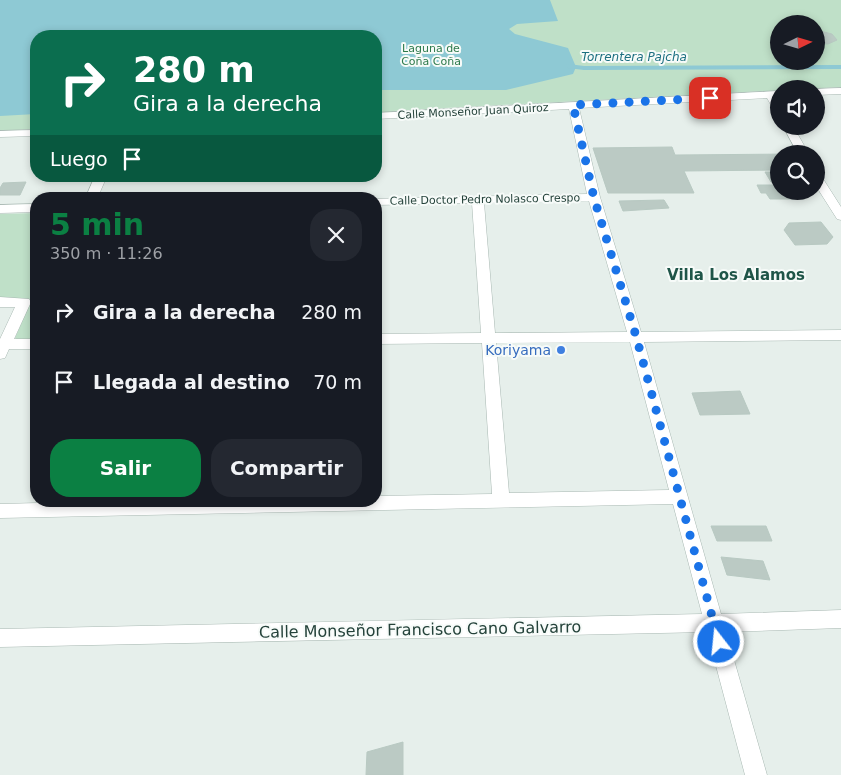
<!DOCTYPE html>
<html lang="es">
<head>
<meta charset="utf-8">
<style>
  body { margin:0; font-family:"DejaVu Sans",sans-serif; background:#242831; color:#f1f3f6; height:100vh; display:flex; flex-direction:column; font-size:19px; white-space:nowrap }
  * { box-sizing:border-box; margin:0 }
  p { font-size:16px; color:#9ea1a6 }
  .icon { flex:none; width:28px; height:28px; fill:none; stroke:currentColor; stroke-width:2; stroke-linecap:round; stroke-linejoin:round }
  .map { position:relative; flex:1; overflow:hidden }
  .details { position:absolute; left:30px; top:192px; width:352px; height:315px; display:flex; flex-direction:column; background:#171b24; border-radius:20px; box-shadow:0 2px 8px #0003 }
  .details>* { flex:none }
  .hud { position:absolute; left:30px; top:30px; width:352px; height:152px; border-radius:20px; box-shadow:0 2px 8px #0003; background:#0b6e4f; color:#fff; overflow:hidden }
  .needle { width:32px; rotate:85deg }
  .fabs { position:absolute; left:770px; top:15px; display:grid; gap:10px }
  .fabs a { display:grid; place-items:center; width:55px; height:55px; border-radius:50%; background:#171b24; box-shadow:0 2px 8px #0003; font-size:25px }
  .pin { position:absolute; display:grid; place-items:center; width:42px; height:42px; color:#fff; margin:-21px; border-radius:10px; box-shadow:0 2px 8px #0006 }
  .me { position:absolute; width:55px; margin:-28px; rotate:344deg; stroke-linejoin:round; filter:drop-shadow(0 0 4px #0008) }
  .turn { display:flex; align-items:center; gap:18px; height:105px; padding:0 20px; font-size:22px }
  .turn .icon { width:65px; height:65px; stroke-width:2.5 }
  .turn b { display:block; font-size:35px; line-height:42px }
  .then { display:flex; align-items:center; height:48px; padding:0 20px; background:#0003; gap:10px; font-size:19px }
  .round { display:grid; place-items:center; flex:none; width:52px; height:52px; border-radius:20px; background:#242831 }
  .headline { display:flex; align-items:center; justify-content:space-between; height:85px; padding:0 20px }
  h1 { font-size:30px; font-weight:700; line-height:38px; color:#0b8043 }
  .cta { display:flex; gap:10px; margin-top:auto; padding:10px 20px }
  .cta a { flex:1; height:58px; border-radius:20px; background:#0b8043; color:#fff; font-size:20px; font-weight:700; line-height:58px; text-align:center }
  .cta a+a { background:#242831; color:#f1f3f6 }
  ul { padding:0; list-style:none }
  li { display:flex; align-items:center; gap:15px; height:70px; padding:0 20px }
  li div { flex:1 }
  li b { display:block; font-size:19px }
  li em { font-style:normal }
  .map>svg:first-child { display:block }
  .green { fill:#bfe0c8; fill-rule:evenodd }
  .water { fill:#8ec9d4 }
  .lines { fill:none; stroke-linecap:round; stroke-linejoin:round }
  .stream { stroke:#8ec9d4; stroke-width:4 }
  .building { fill:#bbcac4; stroke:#b8c9c2 }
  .minor-casing { stroke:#a8b8b2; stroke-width:1 }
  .minor { fill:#fff; fill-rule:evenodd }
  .route { stroke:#1a73e8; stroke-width:9; stroke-dasharray:0 16.2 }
  .shop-dot { fill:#3f7fe0; stroke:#f7fbf9; stroke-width:2 }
  .labels { text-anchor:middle; stroke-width:4; stroke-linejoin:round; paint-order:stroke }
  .far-park-label { font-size:11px; fill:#2d7a4b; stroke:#f7fbf9 }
  .far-street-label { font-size:11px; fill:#24423a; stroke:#f7fbf9 }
  .far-water-label { font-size:12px; font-style:italic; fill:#1c6f80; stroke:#f7fbf9 }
  .shop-label { font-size:14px; fill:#366cbe; stroke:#f7fbf9; text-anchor:end }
  .neighbourhood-label { font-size:15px; font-weight:bold; fill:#1f5548; stroke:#f7fbf9 }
  .near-street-label { font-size:16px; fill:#24423a; stroke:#f7fbf9 }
</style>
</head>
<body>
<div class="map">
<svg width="841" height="775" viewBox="0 0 841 775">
  <rect width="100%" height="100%" fill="#e6efeb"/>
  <path class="green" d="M0,0h841v87l-396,21 -20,4v-3l-31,2 -3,3 -15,1v-79h-340v93l-36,2zM779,24h37v37h-37z
    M36,213v127h-18l-3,-2 15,-35 -1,-4h-29v-85z"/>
  <path class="water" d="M0,0h550l8,21 -41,3 -8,5 6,5 53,14 8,19 -3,7 -67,16h-130v-54h-340v78l-36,2z"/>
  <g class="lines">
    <path class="stream" d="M568,66l16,2 257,-1"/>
  </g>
  <path class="building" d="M816,30l16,4 5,6 -9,4 -12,-1z
    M672,147l3,8 119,-1h-15v16l-95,1 10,22h-86l-15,-45z
    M765,172h14v10h-8z
    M26,182l-6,13h-20v-7l3,-5z
    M757,185h22v6h22l4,8h-35l-4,-6h-5z
    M664,200l5,8 -46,3 -4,-10z
    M821,222l12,15 -6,7 -32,1 -11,-15 5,-7z
    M740,391l10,23 -50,1 -8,-22z
    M711,526h55l6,15h-55z
    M721,557l42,4 7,19 -43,-5z
    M403,742v33h-37l1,-23z"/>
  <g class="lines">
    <g class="minor-casing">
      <path id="minor" d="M841,88v6l-25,1v-6z
        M779,91v6h-2l2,4v12l-4,-1 -8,-14 -188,10 21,89 41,135 200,-2v10l-197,2 77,272 120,-4v18l-115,4 41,143h-22l-38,-143 -707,15v-18l702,-15 -29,-110 -673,14v-14l115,-3h261v-5l116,-2 -10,-151 -106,1v-10l105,-1 -9,-130 -96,2v-6h-4l215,-5 -18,-85 -193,10v-6zM589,201l38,131 -132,1 -11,-130zM630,342l39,148 -160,3 -13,-150z
        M783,126h10l16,28h-11z
        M36,130v6l-36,1v-6z
        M816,173l4,1 21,33v13l-4,-1 -21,-33z
        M95,176h12l-10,23h-12z
        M36,204v8l-36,1v-8z
        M0,297l29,2 2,3 -17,37h22v10h-27l-4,9 -5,1v-20l15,-32h-15z"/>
    </g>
    <use href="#minor" class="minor"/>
  </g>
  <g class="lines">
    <path class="route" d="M710,98l-137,7 21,93 42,138 83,306"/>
  </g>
  <circle class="shop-dot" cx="561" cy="350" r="5"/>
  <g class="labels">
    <g class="far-park-label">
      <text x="431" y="52">Laguna de<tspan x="431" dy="13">Coña Coña</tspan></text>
    </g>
    <g class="far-street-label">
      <text transform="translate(473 111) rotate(-3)" y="4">Calle Monseñor Juan Quiroz</text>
      <text transform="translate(485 199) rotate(-1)" y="4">Calle Doctor Pedro Nolasco Crespo</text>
    </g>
    <g class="far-water-label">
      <text x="634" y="61">Torrentera Pajcha</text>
    </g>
    <g class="shop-label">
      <text x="551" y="355">Koriyama</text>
    </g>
    <g class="neighbourhood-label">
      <text x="736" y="280">Villa Los Alamos</text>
    </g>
    <g class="near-street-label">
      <text transform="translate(420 629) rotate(-1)" y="6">Calle Monseñor Francisco Cano Galvarro</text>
    </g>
  </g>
</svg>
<div class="fabs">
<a><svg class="needle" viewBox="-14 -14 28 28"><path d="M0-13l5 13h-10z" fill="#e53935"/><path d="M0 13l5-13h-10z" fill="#9ea1a6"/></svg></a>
<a><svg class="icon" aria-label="sound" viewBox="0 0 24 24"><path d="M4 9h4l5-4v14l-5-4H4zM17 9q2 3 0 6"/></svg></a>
<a><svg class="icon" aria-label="search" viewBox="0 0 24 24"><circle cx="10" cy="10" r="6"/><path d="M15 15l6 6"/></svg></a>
</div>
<div class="pin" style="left:710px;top:98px;background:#d93025"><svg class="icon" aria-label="arrive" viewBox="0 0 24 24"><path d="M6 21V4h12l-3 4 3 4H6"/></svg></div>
<svg class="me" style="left:719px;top:642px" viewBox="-20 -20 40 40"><circle r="17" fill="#1a73e8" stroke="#fff" stroke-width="3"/><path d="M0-11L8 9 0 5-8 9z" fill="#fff"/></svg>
<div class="hud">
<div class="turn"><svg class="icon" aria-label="right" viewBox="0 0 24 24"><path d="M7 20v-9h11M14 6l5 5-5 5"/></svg><div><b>280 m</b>Gira a la derecha</div></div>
<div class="then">Luego<svg class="icon" aria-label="arrive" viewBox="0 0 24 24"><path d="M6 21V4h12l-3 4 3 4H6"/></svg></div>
</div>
<section class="details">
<div class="headline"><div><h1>5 min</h1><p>350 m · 11:26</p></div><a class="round"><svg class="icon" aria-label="close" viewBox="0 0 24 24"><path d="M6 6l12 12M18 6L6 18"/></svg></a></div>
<ul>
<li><svg class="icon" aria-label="right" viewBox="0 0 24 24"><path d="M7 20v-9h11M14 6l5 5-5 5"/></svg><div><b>Gira a la derecha</b></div><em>280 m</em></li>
<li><svg class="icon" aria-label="arrive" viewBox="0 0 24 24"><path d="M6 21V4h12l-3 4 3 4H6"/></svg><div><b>Llegada al destino</b></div><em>70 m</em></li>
</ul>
<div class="cta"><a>Salir</a><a>Compartir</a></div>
</section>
</div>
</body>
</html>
